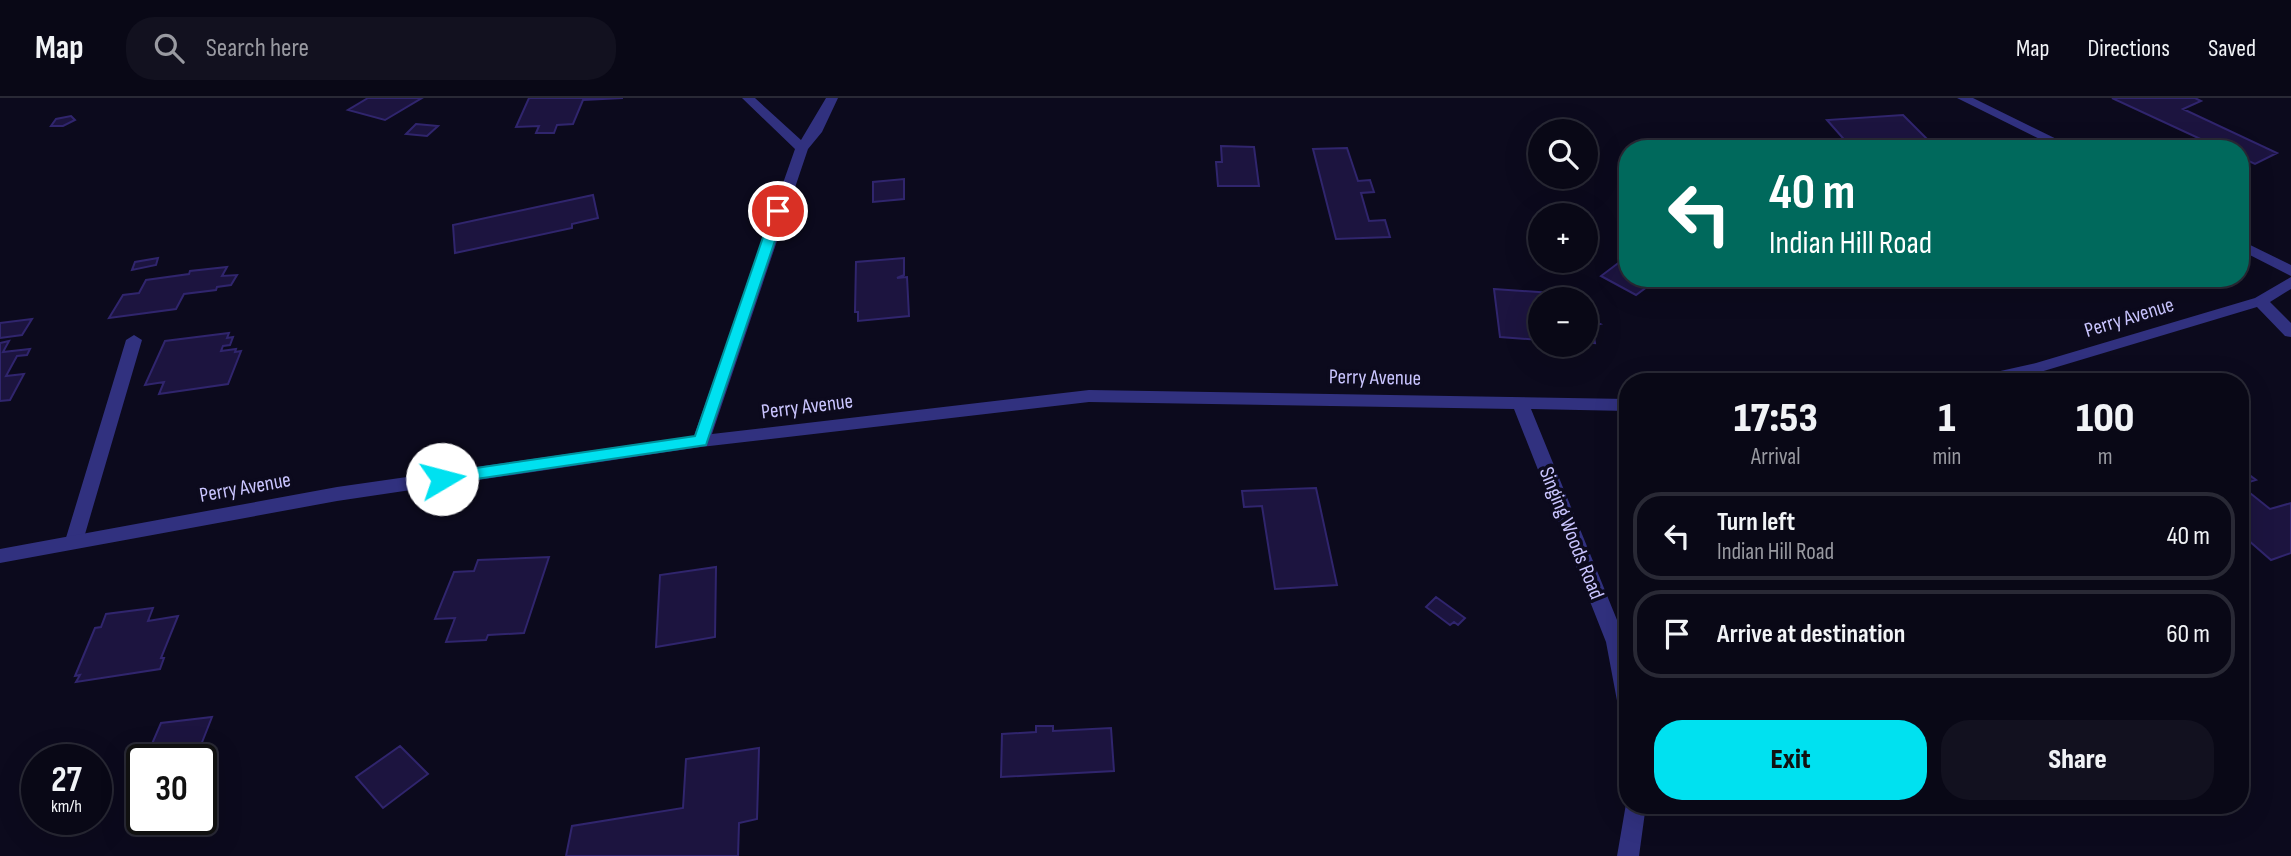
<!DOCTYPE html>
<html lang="en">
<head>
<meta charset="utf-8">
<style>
  body { margin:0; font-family:"Sofia Sans Condensed",sans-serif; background:#12111f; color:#f1f3f6; height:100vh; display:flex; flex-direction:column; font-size:26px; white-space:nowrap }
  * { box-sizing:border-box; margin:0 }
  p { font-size:23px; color:#999aa1 }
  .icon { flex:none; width:38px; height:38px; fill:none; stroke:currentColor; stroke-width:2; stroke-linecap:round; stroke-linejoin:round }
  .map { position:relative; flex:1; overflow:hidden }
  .panel { position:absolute; left:1619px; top:275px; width:630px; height:441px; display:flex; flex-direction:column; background:#090816; border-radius:28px; box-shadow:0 7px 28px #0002,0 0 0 2px #292935 }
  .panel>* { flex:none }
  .top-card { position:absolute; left:1619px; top:42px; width:630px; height:147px; border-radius:28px; box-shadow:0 7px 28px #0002,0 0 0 2px #292935; background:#00695c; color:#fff; overflow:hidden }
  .fabs { position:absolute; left:1528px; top:21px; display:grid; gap:14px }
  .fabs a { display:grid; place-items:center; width:70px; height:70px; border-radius:50%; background:#090816; box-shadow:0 7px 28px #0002,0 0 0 2px #292935; font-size:35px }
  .speed { position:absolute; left:21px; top:646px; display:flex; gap:14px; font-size:35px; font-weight:700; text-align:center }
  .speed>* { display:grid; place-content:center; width:91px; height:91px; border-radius:50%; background:#090816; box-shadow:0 7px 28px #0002,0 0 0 2px #292935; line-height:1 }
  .speed small { font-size:18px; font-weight:400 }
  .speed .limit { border:4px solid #111; border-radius:10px; background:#fff; color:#111 }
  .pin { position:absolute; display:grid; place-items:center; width:60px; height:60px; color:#fff; margin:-30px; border:4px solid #fff; border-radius:50%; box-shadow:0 2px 7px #0007 }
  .me { position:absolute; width:77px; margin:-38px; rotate:82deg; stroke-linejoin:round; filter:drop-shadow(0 0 5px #0008) }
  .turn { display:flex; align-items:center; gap:24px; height:147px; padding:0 35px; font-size:32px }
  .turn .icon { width:91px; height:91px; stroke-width:2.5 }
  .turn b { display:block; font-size:49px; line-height:60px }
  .eta { display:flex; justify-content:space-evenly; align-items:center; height:119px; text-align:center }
  .eta b { font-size:42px; font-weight:800; line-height:49px }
  .action { display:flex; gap:14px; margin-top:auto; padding:14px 35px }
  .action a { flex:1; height:80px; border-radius:28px; background:#00e1f0; color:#111; font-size:28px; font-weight:800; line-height:80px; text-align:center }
  .action a+a { background:#12111f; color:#f1f3f6 }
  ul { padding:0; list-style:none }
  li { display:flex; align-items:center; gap:21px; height:88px; margin:0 14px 10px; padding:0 21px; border:4px solid #292935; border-radius:28px }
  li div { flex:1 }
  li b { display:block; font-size:26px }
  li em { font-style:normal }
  header { display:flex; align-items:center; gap:42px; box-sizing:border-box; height:98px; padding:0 35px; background:#090816; border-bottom:2px solid #292935 }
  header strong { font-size:33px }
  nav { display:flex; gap:38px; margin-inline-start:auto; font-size:24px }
  .search { width:490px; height:63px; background:#12111f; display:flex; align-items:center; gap:18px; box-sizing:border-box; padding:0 24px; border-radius:28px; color:#999aa1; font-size:26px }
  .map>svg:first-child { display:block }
  .building { fill:#1c143f; stroke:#30256d; stroke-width:2 }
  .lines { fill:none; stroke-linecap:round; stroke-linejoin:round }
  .service { fill:#31317f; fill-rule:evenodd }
  .minor { fill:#31317f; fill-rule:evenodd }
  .route { fill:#00e1f0; stroke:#00929c; stroke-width:2 }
  .labels { text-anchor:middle; stroke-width:7; stroke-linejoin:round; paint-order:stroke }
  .street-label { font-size:21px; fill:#cac5ff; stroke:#0c0a1d }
</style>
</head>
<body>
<header>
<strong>Map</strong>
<div class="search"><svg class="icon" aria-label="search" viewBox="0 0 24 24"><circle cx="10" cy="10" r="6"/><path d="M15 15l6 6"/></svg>Search here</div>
<nav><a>Map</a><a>Directions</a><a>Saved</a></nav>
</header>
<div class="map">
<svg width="2291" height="758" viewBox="0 0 2291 758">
  <rect width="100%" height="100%" fill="#0c0a1d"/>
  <path class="building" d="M368,0h54l-37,22 -37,-10z
    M529,0h94l-40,2 -10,24 -16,1 -3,8h-18l3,-7 -23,1z
    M2112,0h83l6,3 -18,8 94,44 -22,11 -15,-7v-8h-18z
    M1903,17l31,31h-7l3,3 -32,-1 -7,-7 -42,4 -22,-25z
    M71,18l4,4 -12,6h-12l5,-7z
    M416,26l22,2 -11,10 -21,-2z
    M1221,48l33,1 5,39h-41l-2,-24h6z
    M1347,50l11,33 12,-1 4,12 -13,1 8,28 16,-1 5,17 -54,2 -23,-90z
    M904,81v20l-31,3v-20z
    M593,97l5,23 -26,6v4l-117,25 -2,-28z
    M158,160l-2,7 -24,5 3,-8z
    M904,160v17l-7,3 10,-1 2,39 -51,5v-9h-3l1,-50z
    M1625,160l3,2v18h31l-23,17 -35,-19z
    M227,169l-5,9 15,-1 -6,10 -14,2 -1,3 -32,4 -8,15 -67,9 14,-23 16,-2 7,-13 43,-6 1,-3z
    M1494,191l58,4 1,6h-13v41l-40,-3z
    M1586,215h2l1,6 11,5 -8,2 3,17 -9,-1z
    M32,221l-10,16 -22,3v-15z
    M229,235l-2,5 6,-1 -3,8 -7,1 -2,5 15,-2 -1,3 6,-1 -13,33 -69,10 5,-12 -19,3 20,-44z
    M9,243l-6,11 27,-3 -3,6 -10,1 -11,20 18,-2 -14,26 -10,1v-58z
    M2240,370l16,12 -16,5z
    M2240,387l30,24 21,-6v50l-20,7 -31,-27z
    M1316,390l21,97 -62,4 -13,-83 -18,1 -2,-16z
    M549,459l-25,76 -36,2 -2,5 -40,2 9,-24 -20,1 19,-47 20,-1 4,-11z
    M716,469l-1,70 -59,10 4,-72z
    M1436,499l29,21 -7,7 -4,-3 -4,3 -24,-18z
    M153,510l-5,13 30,-5 -17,42h3l-4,11 -84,13 4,-7 -5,1 20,-48 6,-1 5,-13z
    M212,619l-17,43h-50l16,-37z
    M1036,628h17v5l58,-3 3,43 -113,6 1,-43 34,-2z
    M400,648l28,28 -45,34 -27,-31z
    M759,650l-2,71 -18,4 -1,33h-172l6,-30 111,-18 3,-49z"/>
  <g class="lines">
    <path class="service" d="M1957,0h16l104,51h-17z
      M2240,142l51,25v11l-51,-26z
      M134,237l8,5 -59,201 -3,5h-12l-3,-5 61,-201z"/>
    <path class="minor" d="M742,0h13l46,42 25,-42h12l-16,34 -14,17 -96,285 377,-44 539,9v12l-97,-2 95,233 2,73 -7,-3 -3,-6 -12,-64 -92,-233 -425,-7 -388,45 -364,54 -337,62v-14l337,-62 357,-51 101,-287z
      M2291,179v12l-21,13 21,21v14l-6,-1 -28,-29 -220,66 -35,9h-35l2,-4 67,-15 219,-65z
      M1627,700l1,7h18l-7,51h-22z"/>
  </g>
  <path class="route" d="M778,110l7,3 -79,234 -264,39 -6,-1 -2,-4 2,-5 6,-1 253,-37 77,-225z"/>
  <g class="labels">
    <g class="street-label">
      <text transform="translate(2129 219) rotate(-17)" y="7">Perry Avenue</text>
      <text transform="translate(1375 279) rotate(1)" y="7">Perry Avenue</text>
      <text transform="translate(807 308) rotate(-7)" y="7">Perry Avenue</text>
      <text transform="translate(245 389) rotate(-10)" y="7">Perry Avenue</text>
      <text transform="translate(1572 435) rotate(68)" y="7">Singing Woods Road</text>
    </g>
  </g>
</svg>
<div class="fabs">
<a><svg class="icon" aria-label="search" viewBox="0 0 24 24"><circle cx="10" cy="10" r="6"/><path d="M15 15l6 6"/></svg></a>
<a>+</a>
<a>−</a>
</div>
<div class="speed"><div>27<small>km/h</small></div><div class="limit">30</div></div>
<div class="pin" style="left:778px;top:113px;background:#d93025"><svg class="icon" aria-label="arrive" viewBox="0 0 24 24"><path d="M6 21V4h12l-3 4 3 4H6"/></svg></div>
<svg class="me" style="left:442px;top:381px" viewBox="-20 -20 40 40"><circle r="19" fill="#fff"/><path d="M0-13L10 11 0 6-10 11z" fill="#00e1f0"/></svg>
<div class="top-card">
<div class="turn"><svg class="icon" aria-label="left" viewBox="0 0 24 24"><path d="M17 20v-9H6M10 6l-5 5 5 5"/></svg><div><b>40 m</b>Indian Hill Road</div></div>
</div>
<section class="panel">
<div class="eta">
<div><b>17:53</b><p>Arrival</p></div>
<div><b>1</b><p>min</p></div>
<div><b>100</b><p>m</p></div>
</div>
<ul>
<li><svg class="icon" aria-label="left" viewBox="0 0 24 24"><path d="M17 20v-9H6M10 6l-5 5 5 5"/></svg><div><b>Turn left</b><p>Indian Hill Road</p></div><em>40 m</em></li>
<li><svg class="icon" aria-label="arrive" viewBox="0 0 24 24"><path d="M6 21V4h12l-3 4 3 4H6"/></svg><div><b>Arrive at destination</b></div><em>60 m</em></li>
</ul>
<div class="action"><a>Exit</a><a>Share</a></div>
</section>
</div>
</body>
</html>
